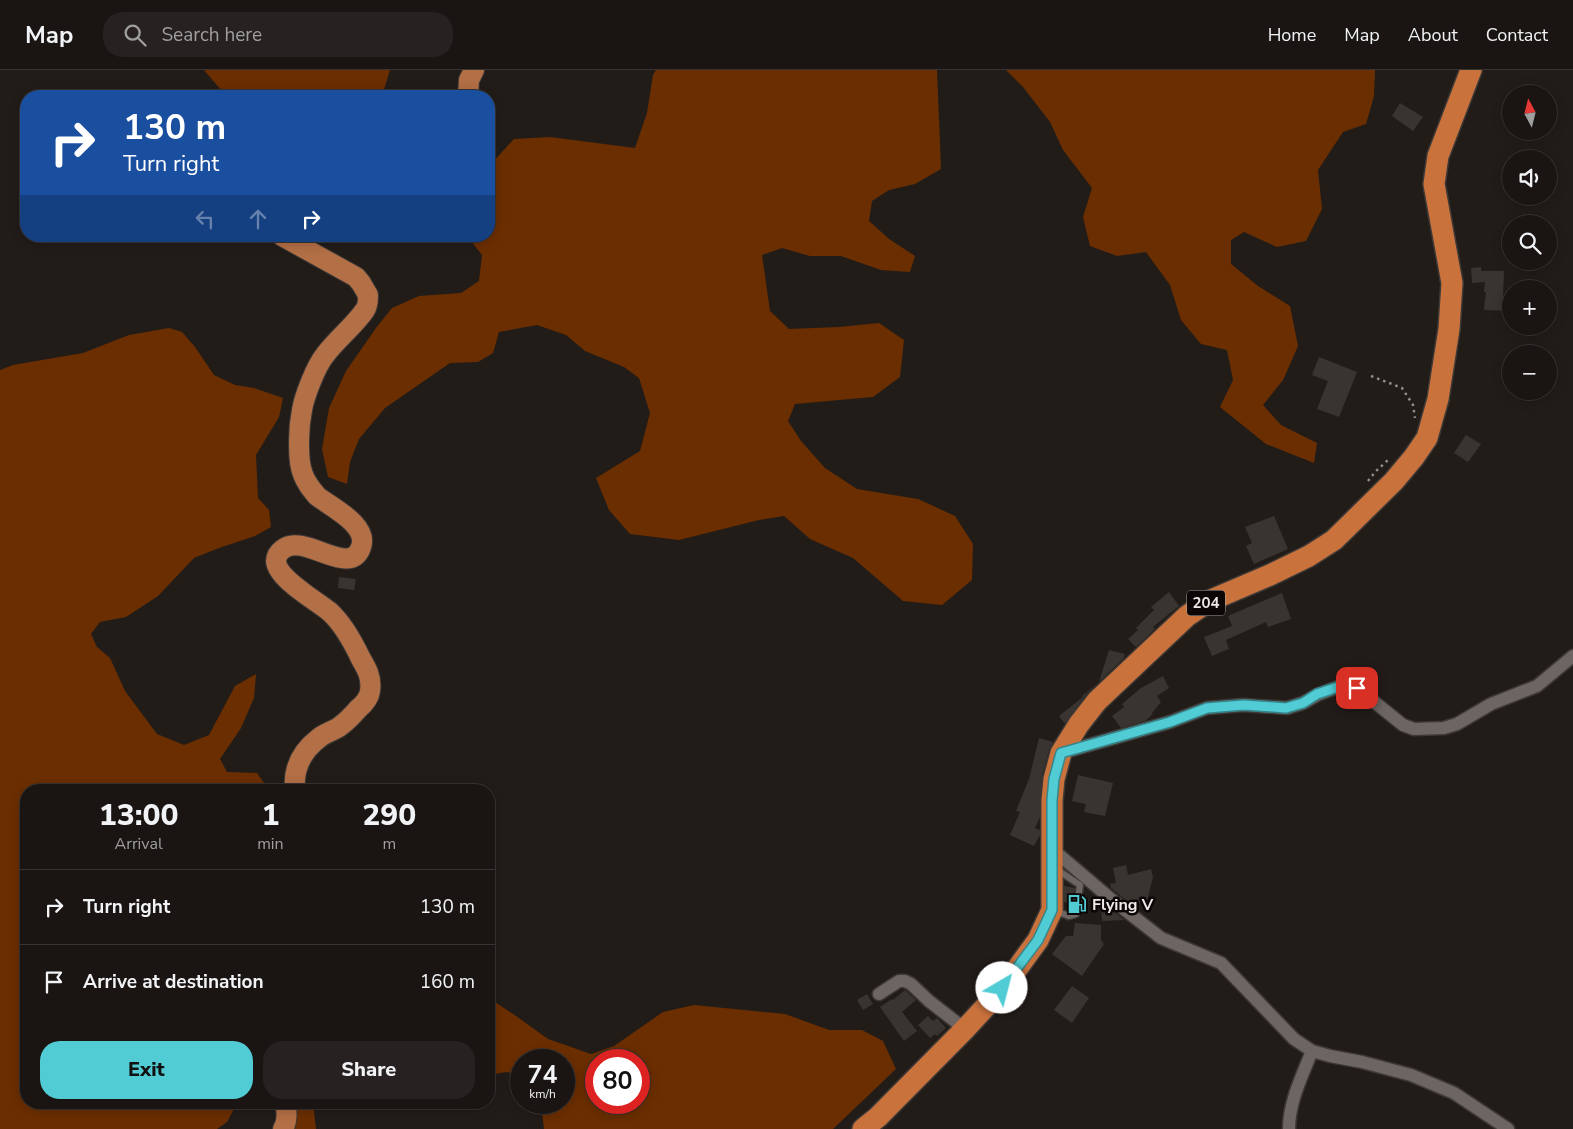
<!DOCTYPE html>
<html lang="en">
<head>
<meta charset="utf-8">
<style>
  body { margin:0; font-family:"Nunito Sans",sans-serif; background:#272221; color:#f1f3f6; height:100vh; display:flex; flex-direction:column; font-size:19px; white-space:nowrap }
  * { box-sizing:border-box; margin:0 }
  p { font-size:16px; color:#9f9fa0 }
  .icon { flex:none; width:28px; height:28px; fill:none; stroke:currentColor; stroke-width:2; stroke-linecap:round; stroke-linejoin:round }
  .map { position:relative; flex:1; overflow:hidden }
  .details { position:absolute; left:20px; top:714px; width:475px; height:325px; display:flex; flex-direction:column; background:#1a1513; border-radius:20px; box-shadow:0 2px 12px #0003,0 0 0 1px #383433 }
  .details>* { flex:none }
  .top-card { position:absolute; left:20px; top:20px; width:475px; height:152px; border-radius:20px; box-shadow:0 2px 12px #0003,0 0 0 1px #383433; background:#1a4fa0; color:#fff; overflow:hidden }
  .needle { width:32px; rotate:353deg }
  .fabs { position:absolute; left:1502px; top:15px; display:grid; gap:10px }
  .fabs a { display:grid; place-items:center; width:55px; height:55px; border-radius:50%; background:#1a1513; box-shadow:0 2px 12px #0003,0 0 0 1px #383433; font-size:25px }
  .speed { position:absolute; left:510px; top:979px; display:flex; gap:10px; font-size:25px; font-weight:700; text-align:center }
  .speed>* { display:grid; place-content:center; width:65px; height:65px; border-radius:50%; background:#1a1513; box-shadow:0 2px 12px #0003,0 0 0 1px #383433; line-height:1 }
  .speed small { font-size:12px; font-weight:400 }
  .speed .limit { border:8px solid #d22; background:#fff; color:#111 }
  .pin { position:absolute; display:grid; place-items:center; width:42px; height:42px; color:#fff; margin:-21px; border-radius:10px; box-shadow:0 2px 8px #0006 }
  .me { position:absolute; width:55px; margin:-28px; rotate:37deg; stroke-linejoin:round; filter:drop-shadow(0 0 4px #0008) }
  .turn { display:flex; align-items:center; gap:18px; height:105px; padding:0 20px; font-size:22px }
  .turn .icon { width:65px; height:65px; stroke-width:2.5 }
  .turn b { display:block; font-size:35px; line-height:42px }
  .lanes { display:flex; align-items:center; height:48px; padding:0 20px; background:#0003; justify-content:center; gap:25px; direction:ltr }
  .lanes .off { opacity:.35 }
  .eta { display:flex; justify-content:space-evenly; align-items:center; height:85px; text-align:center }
  .eta b { font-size:30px; font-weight:800; line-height:35px }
  .action { display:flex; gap:10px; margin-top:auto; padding:10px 20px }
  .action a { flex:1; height:58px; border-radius:20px; background:#51ccd5; color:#111; font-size:20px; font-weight:800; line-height:58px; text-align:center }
  .action a+a { background:#272221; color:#f1f3f6 }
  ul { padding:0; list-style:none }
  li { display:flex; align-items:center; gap:15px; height:75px; padding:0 20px; border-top:1px solid #383433 }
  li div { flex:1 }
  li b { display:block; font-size:19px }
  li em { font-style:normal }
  header { display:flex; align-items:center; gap:30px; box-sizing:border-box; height:70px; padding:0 25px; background:#1a1513; border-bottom:1px solid #383433 }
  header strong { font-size:24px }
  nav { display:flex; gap:28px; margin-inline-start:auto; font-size:18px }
  .search { width:350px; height:45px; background:#272221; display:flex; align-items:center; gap:12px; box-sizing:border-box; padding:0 18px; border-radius:20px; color:#9f9fa0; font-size:19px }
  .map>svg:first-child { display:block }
  .forest { fill:#6b2e01; fill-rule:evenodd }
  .building { fill:#3a3431 }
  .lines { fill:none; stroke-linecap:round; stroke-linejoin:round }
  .service-casing { stroke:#3d3937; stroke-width:9 }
  .minor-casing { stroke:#3d3937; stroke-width:15 }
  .primary-casing { stroke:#3d3937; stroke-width:22 }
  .trunk-casing { stroke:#3d3937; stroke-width:24 }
  .path { stroke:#928d8a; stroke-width:2.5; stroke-dasharray:2.5 4; stroke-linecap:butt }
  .service { stroke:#6c6561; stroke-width:6 }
  .minor { stroke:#6c6561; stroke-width:12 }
  .primary { stroke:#b36f45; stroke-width:20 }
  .trunk { stroke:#ca723c; stroke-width:21 }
  .route-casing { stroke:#35858a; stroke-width:12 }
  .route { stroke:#51ccd5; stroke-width:9 }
  .labels { text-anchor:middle; stroke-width:5; stroke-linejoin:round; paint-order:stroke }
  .shield { fill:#0a0706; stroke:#aaa6a4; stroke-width:1 }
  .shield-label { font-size:15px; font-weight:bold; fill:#eeeae8 }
  .poi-label { font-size:16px; font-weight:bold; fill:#eeeae8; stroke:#0a0706; text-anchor:start }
</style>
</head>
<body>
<header>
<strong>Map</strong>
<div class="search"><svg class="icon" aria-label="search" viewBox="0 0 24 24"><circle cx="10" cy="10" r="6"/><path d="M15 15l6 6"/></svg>Search here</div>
<nav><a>Home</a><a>Map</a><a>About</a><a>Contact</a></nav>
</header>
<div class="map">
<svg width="1573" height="1059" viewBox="0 0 1573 1059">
  <rect width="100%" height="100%" fill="#221c19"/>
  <path class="forest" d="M204,0h186l-8,26h-151l-10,-6z
    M656,0h281l4,99 -26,15 -26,6 -17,11 -3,20 20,18 26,17 -5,16 -29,-2 -40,-14h-31l-28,-8 -20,7 8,56 19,18 50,-2 40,-4 25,17 -4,37 -27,20 -78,7 -7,17 13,20 24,27 32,21 61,10 37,17 18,28 -1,36 -30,25 -39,-4 -50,-43 -43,-19 -26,-23 -25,4 -80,20 -49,-6 -21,-24 -13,-32 44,-27 10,-38 -11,-35 -15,-11 -39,-16 -19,-16 -29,-10 -38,7 -6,21 -15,9 -28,1 -65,45 -26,31 -9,23 -3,22 -19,-7 -6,-28 7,-41 17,-37 30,-43 16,-20 27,-12 42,-3 18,-12 3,-26 -15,-19h22v-68l1,-3 24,-26 36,-2 85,11 12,-35 6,-38z
    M1006,0h369l-1,26 -8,28 -23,8 -25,38 4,39 -16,32 -29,6 -33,-15 -13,8v24l27,22 32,20 8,40 -15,34 -20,25 18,20 36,18 -3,20 -48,-19 -46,-37 13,-27 -6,-30 -26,-6 -20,-24 -11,-35 -24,-33 -29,4 -27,-10 -7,-29 9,-29 -29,-38 -13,-28 -27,-35z
    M169,258l13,4 13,15 19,28 21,10 19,3 29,10 -4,19 -23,38 2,43 11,12 2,17 -16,9 -36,12 -25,10 -36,38 -32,21 -26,5 -9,12 6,13 13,11 15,33 32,43 27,11 25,-10 26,-49 21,-12 -2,24 -13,30 -21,31 7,13 30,1 12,17h-243v312h210v3l-9,17 -10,7h-217v-759l13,-5 70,-12 46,-18z
    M489,928l27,18 32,23 43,15 23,-8 49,-34 31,-7 91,9 44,16h33l21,11 13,28 -63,60h-289l-3,-26 23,-1v-42h-43v15l-15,-3 -17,3zM596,990h43v42h-43z
    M292,1033h21l3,26h-23z"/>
  <path class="building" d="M1400,33l23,14 -10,14 -21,-15z
    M1481,197v4h23l-1,25h8v15l-27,-1 2,-18h-2l1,-10 -13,1 -1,-15z
    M1319,287l38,15 -18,45 -22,-8 11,-28 -16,-6z
    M1466,365l15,9 -13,18 -14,-9z
    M1274,446l14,33 -34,15 -8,-18 6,-3 -7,-16z
    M339,507l17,2 -2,11 -16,-2z
    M1169,522l10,14 -26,21 2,2 -19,18 -8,-8 10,-9 -2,-2 18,-18 -3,-3z
    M1282,523l9,26 -23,8 -2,-5 -40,18 3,9 -17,7 -8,-19 28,-11 -4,-10z
    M1109,580l16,4 -1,4 -25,24z
    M1163,606l6,12 -12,8 4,6 -9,11 1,1 -8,7 -24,7 -9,-12 12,-9 -2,-3 19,-16z
    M1098,613l-11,10 -22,31 -6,-8 24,-19 -1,-1z
    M1039,668l14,4 -4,8 -7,26 -2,41 -5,11 5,2v5l-6,11 -24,-11 10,-23 -4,-1 13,-32z
    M1078,705l35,8 -8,33 -21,-4 2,-8 -14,-3z
    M1126,795l2,10 23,-6 2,8 -6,24 -15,4 -21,-17 -1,-4 6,-1 -3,-15z
    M1064,816l11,2 -3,16 -8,-2z
    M1101,831l5,4 18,15 -22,1z
    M1075,853l26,2v15l3,4 -22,32 -30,-22 14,-18h7z
    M1072,916l17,12 -17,25 -18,-13z
    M905,920l11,10 -14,12 15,19 -13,10 -24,-34 12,-8 1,1z
    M867,924l6,10 -10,6 -6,-10z
    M928,946l5,5 4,-3 9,10 -9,8 -2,-2 -5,4 -12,-13z"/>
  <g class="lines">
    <g class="service-casing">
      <path id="service" d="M1055,841l14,5 7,-2 4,-29 -24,-16"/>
    </g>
    <g class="minor-casing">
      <path id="minor" d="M1061,683l109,-31 37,-14 36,-3 44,3 16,-5 14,-8 21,-8 10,-1 9,2 46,37 11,4 30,-1 13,-4 34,-20 46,-18 36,-30
        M1051,778l60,51 50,39 60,25 73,76 18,12 18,5 32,6 49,13 43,18 54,36
        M879,924l20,-13h6l6,3 18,17 36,28
        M1289,1059c0,-27 13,-53 23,-78"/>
    </g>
    <g class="primary-casing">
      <path id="primary" d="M468,26l1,-16 5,-10
        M282,166l74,41 5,6 7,12c0,5 0,11 -3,15 -11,16 -28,29 -40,45 -9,11 -21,42 -23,55 -2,10 -3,21 -3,31 0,15 0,30 9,43 2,4 6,8 9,12 14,11 52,29 44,51 -11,32 -57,-15 -78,2 -4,3 -7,7 -7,12 1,18 41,40 54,51 14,13 23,30 31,47 6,10 11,19 9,32 -1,8 -6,13 -12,18 -6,7 -12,13 -19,18 -6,4 -14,6 -20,11 -17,13 -26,30 -24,52
        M283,1059c5,-8 4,-18 2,-27"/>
    </g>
    <g class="trunk-casing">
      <path id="trunk" d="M863,1059l15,-12 87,-88 38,-41 35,-48 14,-30v-110l2,-21 7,-26 18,-29 18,-23 90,-85 22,-15 61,-26 39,-19 25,-16 60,-59 20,-24 13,-19 11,-39 11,-70 3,-46 -18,-99 4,-28 33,-86"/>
    </g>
    <path class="path" d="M1371,306l31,12 11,17 2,13
      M1368,411l7,-9 13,-12"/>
    <use href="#service" class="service"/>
    <use href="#minor" class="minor"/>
    <use href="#primary" class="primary"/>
    <use href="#trunk" class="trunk"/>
  </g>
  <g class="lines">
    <g class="route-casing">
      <path id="route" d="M1002,918l36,-48 14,-30v-110l2,-21 7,-26 109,-31 37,-14 37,-3 42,3 17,-5 14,-9 21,-7 10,-1 9,2"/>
    </g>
    <use href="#route" class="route"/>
  </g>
  <defs>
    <g id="fuel-bare" transform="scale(1.5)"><path d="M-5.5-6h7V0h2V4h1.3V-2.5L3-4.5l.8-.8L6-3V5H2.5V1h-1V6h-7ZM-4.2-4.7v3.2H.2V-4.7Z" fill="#51ccd5" stroke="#0a0706" stroke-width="2.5" paint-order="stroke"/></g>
  </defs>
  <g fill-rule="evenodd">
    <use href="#fuel-bare" x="1077" y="834"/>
  </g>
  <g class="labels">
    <rect class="shield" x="1187" y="520.5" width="38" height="25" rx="4"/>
    <g class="shield-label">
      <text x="1206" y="538">204</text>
    </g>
    <g class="poi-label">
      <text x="1092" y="840">Flying V</text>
    </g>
  </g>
</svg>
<div class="fabs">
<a><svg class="needle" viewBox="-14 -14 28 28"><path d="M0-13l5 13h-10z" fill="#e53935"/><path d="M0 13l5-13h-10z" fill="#9f9fa0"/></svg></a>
<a><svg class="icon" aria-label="sound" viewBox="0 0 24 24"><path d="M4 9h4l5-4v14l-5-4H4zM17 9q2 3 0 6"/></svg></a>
<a><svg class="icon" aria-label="search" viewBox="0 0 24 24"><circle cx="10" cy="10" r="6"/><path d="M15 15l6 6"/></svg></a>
<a>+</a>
<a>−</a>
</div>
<div class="speed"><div>74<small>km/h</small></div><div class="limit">80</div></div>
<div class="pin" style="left:1357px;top:618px;background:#d93025"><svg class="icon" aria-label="arrive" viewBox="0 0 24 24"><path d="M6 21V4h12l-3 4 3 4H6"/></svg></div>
<svg class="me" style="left:1002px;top:918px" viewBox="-20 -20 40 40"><circle r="19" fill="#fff"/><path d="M0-13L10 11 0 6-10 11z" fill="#51ccd5"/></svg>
<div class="top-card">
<div class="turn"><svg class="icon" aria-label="right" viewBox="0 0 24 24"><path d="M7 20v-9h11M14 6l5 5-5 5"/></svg><div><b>130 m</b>Turn right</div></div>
<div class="lanes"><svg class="icon off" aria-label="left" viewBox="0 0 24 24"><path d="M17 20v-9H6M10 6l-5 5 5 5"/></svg><svg class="icon off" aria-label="ahead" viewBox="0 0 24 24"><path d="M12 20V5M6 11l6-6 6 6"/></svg><svg class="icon" aria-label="right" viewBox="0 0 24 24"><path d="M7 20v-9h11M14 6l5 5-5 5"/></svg></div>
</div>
<section class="details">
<div class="eta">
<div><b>13:00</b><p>Arrival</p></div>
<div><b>1</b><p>min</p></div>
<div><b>290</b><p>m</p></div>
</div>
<ul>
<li><svg class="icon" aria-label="right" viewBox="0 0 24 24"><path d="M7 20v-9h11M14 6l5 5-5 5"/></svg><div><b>Turn right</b></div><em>130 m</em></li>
<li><svg class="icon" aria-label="arrive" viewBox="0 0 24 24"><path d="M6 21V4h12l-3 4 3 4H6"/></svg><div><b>Arrive at destination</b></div><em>160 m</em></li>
</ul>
<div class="action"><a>Exit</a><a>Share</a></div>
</section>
</div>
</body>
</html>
